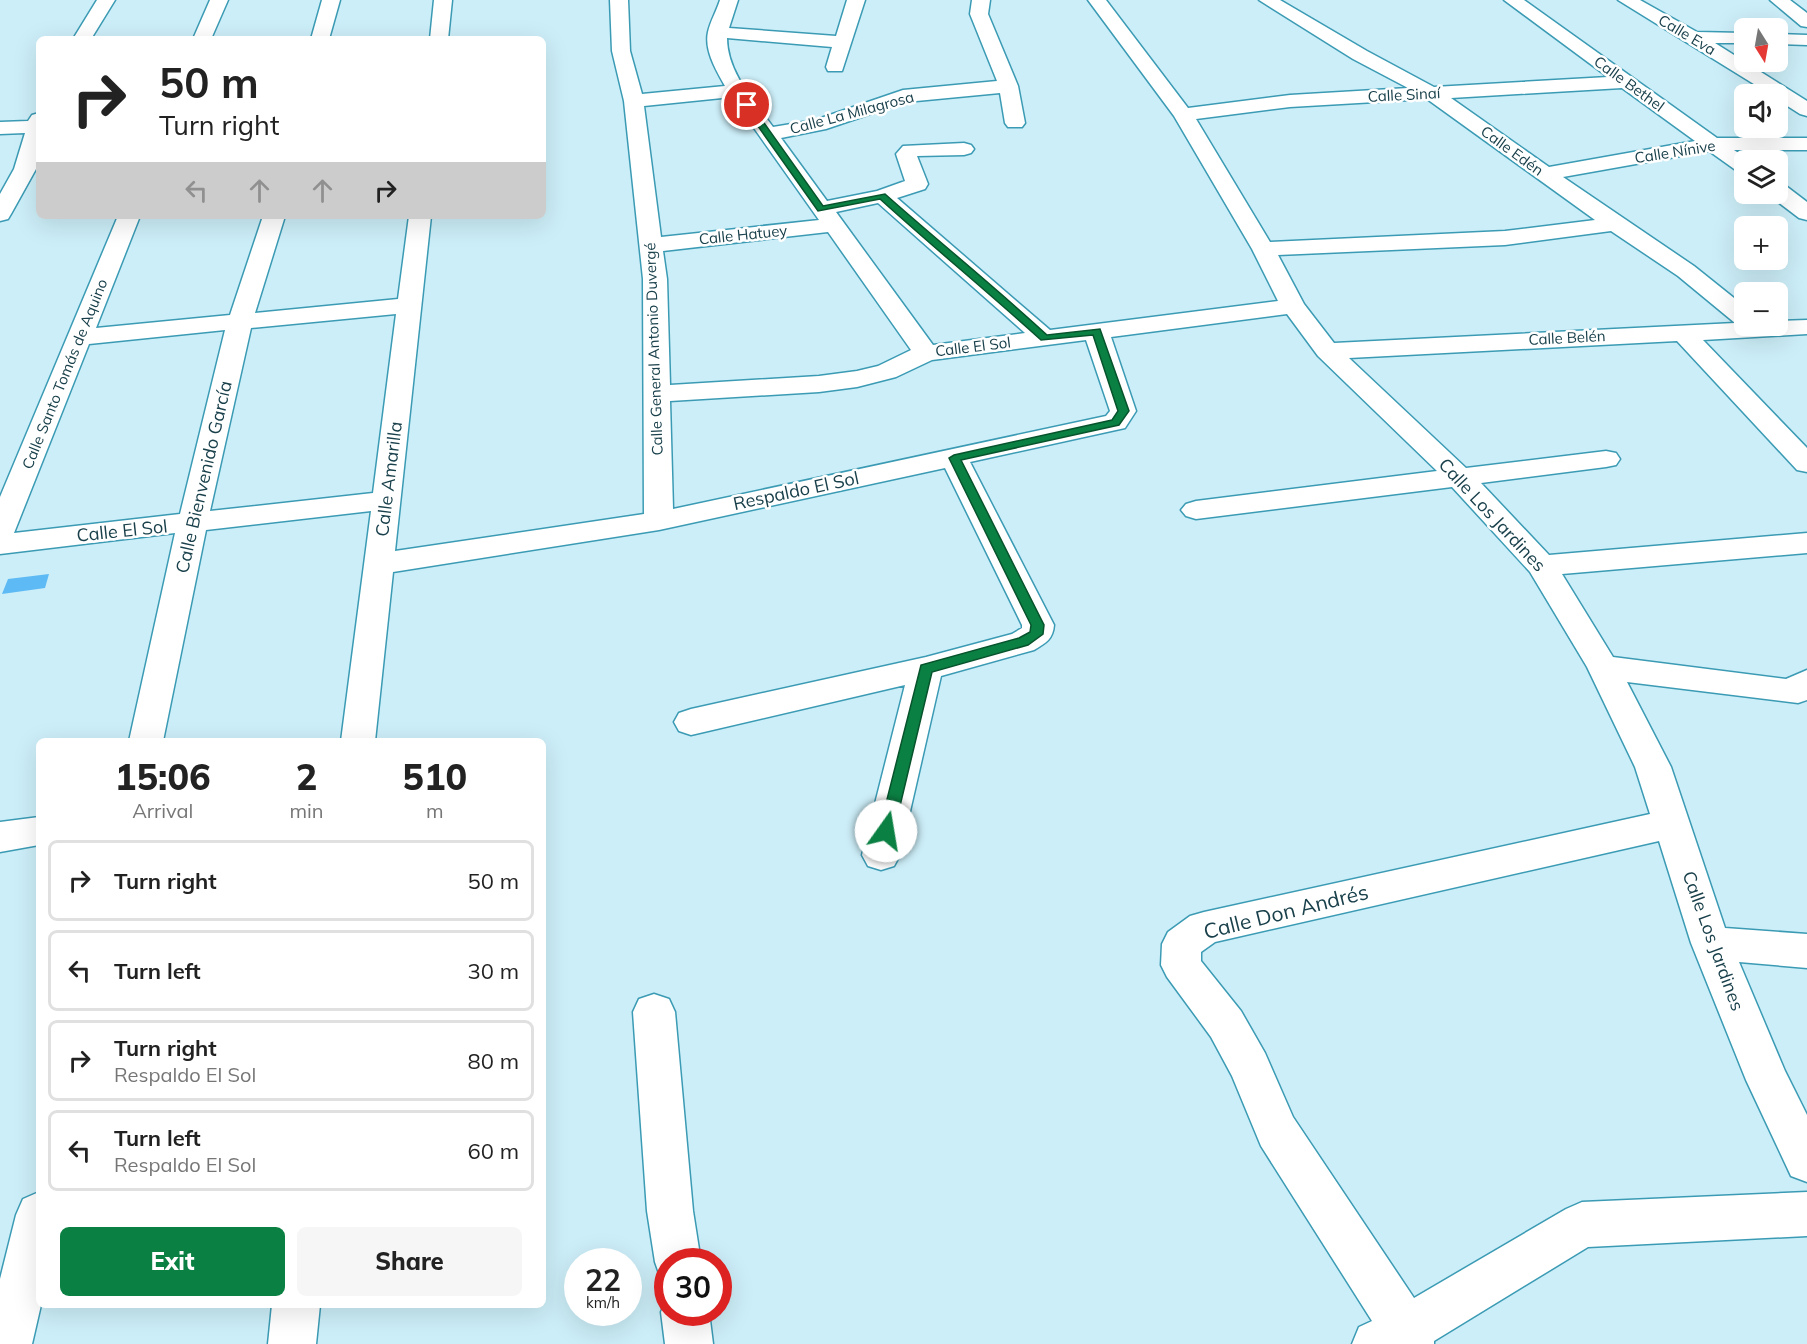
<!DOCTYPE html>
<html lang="en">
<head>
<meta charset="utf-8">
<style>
  body { margin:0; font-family:Mulish,sans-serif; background:#f6f6f6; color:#222; height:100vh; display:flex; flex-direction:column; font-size:22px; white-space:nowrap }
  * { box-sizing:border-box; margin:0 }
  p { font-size:20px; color:#767676 }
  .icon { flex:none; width:33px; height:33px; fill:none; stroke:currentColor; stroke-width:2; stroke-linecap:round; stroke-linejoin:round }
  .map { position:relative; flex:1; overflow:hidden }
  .side { position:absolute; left:36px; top:738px; width:510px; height:570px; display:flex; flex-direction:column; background:#fff; border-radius:9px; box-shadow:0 6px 24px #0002 }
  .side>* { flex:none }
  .guide { position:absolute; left:36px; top:36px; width:510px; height:183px; border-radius:9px; box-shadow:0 6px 24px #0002; background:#fff; color:#222; overflow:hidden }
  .needle { width:39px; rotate:169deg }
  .buttons { position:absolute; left:1734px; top:18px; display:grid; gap:12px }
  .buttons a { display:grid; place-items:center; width:54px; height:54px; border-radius:9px; background:#fff; box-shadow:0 6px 24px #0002; font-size:30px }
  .speed { position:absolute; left:564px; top:1248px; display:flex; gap:12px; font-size:30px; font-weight:700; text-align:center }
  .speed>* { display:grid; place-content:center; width:78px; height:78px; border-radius:50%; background:#fff; box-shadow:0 6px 24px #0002; line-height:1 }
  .speed small { font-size:15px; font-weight:400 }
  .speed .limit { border:9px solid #d22; background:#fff; color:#111 }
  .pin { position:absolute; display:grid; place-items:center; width:51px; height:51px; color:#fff; margin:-26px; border:3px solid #fff; border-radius:50%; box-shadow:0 2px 6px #0007 }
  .me { position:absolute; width:66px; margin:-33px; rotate:13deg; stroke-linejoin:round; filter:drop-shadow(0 0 4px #0008) }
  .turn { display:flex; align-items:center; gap:21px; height:126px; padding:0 24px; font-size:27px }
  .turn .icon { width:78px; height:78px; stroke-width:2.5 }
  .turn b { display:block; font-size:42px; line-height:51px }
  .lanes { display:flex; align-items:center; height:57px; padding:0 24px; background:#0003; justify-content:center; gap:30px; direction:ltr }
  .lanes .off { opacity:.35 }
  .eta { display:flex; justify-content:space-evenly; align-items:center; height:102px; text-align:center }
  .eta b { font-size:36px; font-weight:800; line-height:42px }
  .cta { display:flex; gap:12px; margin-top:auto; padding:12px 24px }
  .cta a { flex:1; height:69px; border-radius:9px; background:#0b8043; color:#fff; font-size:24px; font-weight:800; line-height:69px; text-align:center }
  .cta a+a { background:#f6f6f6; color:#222 }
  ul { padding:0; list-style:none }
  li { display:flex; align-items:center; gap:18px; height:81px; margin:0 12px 9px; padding:0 12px; border:3px solid #e0e0e0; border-radius:9px }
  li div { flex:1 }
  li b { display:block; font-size:22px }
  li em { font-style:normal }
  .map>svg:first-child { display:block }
  .building { fill:#5ebaf4 }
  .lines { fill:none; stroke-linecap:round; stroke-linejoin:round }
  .minor-casing { stroke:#3b9bb4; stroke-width:3 }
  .minor { fill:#fff; fill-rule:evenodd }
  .route { fill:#0b8043; stroke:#07532c; stroke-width:1.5 }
  .labels { text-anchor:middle; stroke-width:5; stroke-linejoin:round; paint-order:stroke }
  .far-street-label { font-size:15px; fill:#19404b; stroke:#fff }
  .street-label { font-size:18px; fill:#19404b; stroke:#fff }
  .near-street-label { font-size:21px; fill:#19404b; stroke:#fff }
</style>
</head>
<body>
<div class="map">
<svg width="1807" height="1344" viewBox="0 0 1807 1344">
  <rect width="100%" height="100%" fill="#cceef8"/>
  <path class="building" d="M49,574l-4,14 -43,6 6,-15z"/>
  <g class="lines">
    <g class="minor-casing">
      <path id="minor" d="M97,0h18l-24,39h-18z
        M210,0h18l-17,39h-18z
        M322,0h18l-11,39h-18z
        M434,0h18l-4,39h-18z
        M610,0h18l2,51 12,43 83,-8c-9,-16 -21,-36 -17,-54 2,-10 9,-22 12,-32h18l-9,28 107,8 11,-36h18l-23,71h-14l-2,-4 6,-20 -105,-9c0,34 27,63 46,89l42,-7 88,-30 94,-9 -27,-67 2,-14h18l-2,14 30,72 7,37 -3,4h-14l-3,-4 -5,-30 -94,9 -80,27 -45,9 46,63 50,-10 28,-10 -9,-27 7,-8 61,-3 7,2 3,4 -3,4 -7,2 -47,1 11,28 -3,5 -28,9 153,132 228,-29 -26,-52 -78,-133 -86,-116h18l82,108 102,-13 118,-7 -55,-29 -94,-59h21l87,51 67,36 174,-10 -104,-77h20l193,138h90v12h-73l15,10h-5v13l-7,-2 -28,-20 -146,26 131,89 50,40v20h34v-5l29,-1v14l-104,6 104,108v24l-10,-2 -120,-129 -328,17 117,110 140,-17 10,2 4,6 -4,6 -10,2 -125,16 68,72 258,-22v20l-245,21 51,83 173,22 21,-9v30l-9,3 -171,-21 44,85 54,161 82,6v34l-68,-6 46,109 22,44v67l-16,-6 -45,-96 -55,-137 -32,-102 -444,101 -14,10v9l40,50 24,42 28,64 121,181 152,-89 16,-7 225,-10v44l-219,11 -154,94v3h-82l7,-17 13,-6 -111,-175 -29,-70 -21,-39 -44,-60 -6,-12 1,-21 6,-12 22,-16 14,-4 446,-98 -15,-47 -48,-100 -57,-95 -78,-85 -256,32 -10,-3 -5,-6 5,-6 10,-3 241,-30 -119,-115 -31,-42 -176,23 25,74 -11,17 -155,34 84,163c-1,14 -8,18 -20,25l-93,26 -41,179 -6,11 -13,4 -13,-4 -6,-11 43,-170 -214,50 -12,-4 -5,-9 5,-9 12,-4 235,-52 86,-23 10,-6v-3l-77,-157 -286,62 -266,42 -18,169h-34l30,-230 -165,19 -43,211h-34l46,-208 -175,21v-57l118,-281h22l-44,112 134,-13 33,-99h22l-30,97 143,-14 11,-83h22l-36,335 249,-37 -1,-235 -19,-178 -12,-50zM1622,88l73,53 -146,26 -98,-69zM732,97l87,123 -158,17 -17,-131zM1427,99l168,121 -90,11 -235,11 -74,-123 94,-12zM878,203l147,130 -92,12 -97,-133zM1611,231l67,45 57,47 -401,20 -30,-39 -26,-49 227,-10zM828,232l83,118 -33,16 -21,5 -38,5 -149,9 -3,-106 -4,-28zM396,314l-23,179 -163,18 41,-183zM225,330l-45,184 -166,19 75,-189zM1086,340l24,71 -4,5 -433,93 -3,-108 149,-9 38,-5 39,-10 36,-17z
        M1618,0h22l57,32 47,1v10h-29l92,58v15l-7,-2 -22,-14v-6h-8z
        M1770,0h20l17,13v14l-6,-1z
        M1778,34l29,1v10l-29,-1z
        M39,113v43l-3,13 -25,45 -3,5 -8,2v-27l14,-25 11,-36 -25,1v-12l28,-1 4,-6z
        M1778,185l8,1 21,16v18l-8,-2 -29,-22 -1,-2h9z
        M39,817v28l-39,7v-30z
        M654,994l15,5 6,13 18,199 8,51h-33v19l-7,-2 -6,-17 -8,-51 -14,-199 6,-13z
        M39,1192v113h2l-9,39h-32v-65l16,-64 7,-16z
        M668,1296v16h41l4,32h-48l-4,-32z
        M272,1305h48l-4,39h-48z"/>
    </g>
    <use href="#minor" class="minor"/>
  </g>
  <path class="route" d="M744,103h6l73,103 62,-12c54,48 109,92 162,141l53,-6 29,82 -10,14 -158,35 83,165 -1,9 -15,11 -96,27 -38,159 -2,5h-11l-2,-5 42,-166 98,-27 11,-6 1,-7 -82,-167 5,-3 158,-35 6,-9 -25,-76 -52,5c-53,-48 -108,-93 -161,-141l-62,12 -75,-106z"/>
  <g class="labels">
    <g class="far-street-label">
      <text transform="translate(1687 35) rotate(31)" y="5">Calle Eva</text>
      <text transform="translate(1629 84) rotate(36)" y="5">Calle Bethel</text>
      <text transform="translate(1404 95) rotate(-3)" y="5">Calle Sinaí</text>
      <text transform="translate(852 113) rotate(-15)" y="5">Calle La Milagrosa</text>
      <text transform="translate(1512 151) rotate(36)" y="5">Calle Edén</text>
      <text transform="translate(1675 152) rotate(-9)" y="5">Calle Nínive</text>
      <text transform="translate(743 235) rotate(-6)" y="5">Calle Hatuey</text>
      <text transform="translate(1567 338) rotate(-3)" y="5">Calle Belén</text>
      <text transform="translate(973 347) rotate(-7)" y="5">Calle El Sol</text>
      <text transform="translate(654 349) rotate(-92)" y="5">Calle General Antonio Duvergé</text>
      <text transform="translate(65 374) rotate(-68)" y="5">Calle Santo Tomás de Aquino</text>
    </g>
    <g class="street-label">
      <text transform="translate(204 477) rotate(-77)" y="6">Calle Bienvenido García</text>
      <text transform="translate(389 479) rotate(-83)" y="6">Calle Amarilla</text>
      <text transform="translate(796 491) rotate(-12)" y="6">Respaldo El Sol</text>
      <text transform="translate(1492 515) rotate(47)" y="6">Calle Los Jardines</text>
      <text transform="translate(122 531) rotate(-6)" y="6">Calle El Sol</text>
      <text transform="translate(1713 941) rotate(70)" y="6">Calle Los Jardines</text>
    </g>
    <g class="near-street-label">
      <text transform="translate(1286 912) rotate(-14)" y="7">Calle Don Andrés</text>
    </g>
  </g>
</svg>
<div class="buttons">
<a><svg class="needle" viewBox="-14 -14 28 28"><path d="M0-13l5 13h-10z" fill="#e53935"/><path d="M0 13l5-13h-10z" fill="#767676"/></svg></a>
<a><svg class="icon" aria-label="sound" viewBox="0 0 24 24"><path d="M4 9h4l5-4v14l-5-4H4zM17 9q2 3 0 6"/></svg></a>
<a><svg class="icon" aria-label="layers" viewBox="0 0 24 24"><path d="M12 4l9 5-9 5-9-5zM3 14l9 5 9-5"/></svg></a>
<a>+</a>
<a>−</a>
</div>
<div class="speed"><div>22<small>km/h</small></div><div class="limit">30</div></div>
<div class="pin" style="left:747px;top:105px;background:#d93025"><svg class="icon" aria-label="arrive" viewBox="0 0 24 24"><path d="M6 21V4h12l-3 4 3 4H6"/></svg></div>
<svg class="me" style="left:886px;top:831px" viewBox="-20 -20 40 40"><circle r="19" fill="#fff"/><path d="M0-13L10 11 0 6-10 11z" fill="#0b8043"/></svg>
<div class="guide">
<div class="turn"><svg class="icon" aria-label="right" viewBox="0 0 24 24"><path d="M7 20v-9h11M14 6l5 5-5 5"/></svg><div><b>50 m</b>Turn right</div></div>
<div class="lanes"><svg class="icon off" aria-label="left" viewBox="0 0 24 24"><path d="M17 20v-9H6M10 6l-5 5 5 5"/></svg><svg class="icon off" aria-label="ahead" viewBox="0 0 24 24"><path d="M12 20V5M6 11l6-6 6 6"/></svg><svg class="icon off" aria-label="ahead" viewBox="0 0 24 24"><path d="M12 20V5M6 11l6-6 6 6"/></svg><svg class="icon" aria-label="right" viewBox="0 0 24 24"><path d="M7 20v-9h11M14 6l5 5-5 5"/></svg></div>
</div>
<section class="side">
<div class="eta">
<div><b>15:06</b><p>Arrival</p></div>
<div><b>2</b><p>min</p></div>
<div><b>510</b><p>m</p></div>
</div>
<ul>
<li><svg class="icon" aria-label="right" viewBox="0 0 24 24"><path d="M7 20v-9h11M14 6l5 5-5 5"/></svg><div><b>Turn right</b></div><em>50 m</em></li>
<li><svg class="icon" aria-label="left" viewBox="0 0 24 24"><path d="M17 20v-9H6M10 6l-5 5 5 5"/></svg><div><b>Turn left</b></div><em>30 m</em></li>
<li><svg class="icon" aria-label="right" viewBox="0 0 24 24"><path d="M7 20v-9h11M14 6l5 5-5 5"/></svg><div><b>Turn right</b><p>Respaldo El Sol</p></div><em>80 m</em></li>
<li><svg class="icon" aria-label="left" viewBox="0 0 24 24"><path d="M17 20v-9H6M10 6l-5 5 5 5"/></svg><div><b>Turn left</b><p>Respaldo El Sol</p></div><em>60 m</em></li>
</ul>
<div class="cta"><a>Exit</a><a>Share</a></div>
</section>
</div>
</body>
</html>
